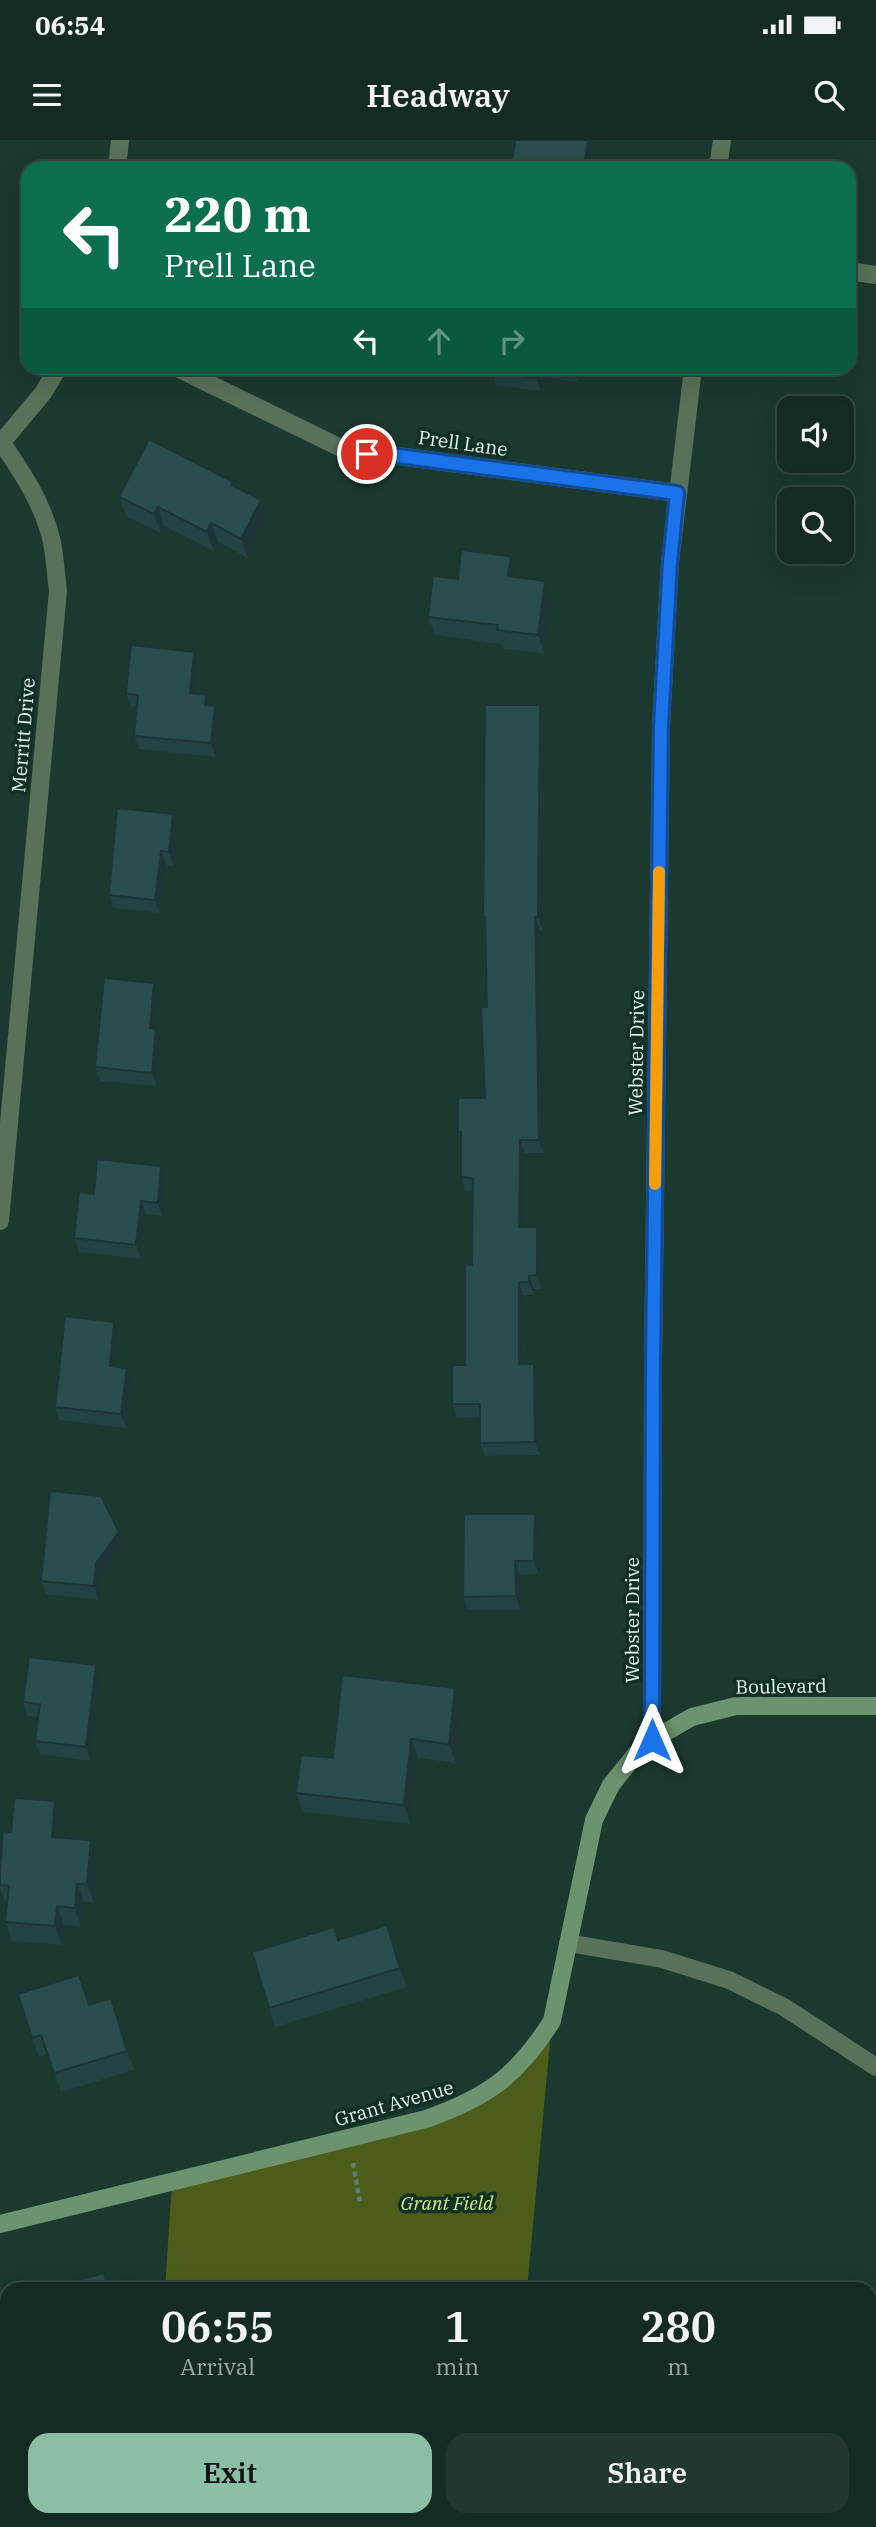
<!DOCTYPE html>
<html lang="en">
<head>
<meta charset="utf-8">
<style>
  body { margin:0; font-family:"IBM Plex Serif",serif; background:#213730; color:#f1f3f6; height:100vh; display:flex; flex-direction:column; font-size:26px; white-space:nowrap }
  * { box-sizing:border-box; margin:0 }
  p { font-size:23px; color:#9da7a6 }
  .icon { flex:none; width:38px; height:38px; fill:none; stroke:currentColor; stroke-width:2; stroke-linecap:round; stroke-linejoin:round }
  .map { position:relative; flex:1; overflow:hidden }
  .sheet { position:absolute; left:0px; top:2142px; width:877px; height:245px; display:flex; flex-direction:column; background:#142b23; border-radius:21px 21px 0 0; box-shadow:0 7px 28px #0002,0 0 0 2px #334741 }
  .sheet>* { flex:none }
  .banner { position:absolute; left:21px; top:21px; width:835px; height:214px; border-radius:21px; box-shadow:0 7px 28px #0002,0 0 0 2px #334741; background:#0b6e4f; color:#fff; overflow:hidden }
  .buttons { position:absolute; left:777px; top:256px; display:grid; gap:14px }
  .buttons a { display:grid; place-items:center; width:77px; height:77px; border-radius:14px; background:#142b23; box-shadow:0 7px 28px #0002,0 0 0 2px #334741; font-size:35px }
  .pin { position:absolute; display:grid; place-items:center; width:60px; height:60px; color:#fff; margin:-30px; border:4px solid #fff; border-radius:50%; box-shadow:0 2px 7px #0007 }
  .me { position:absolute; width:77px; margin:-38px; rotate:0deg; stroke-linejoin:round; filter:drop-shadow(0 0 5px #0008) }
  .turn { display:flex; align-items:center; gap:24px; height:147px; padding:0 28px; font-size:32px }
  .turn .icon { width:91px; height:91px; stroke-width:2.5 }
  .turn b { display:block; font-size:49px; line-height:60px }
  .lanes { display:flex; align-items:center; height:66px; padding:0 28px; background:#0003; justify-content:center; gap:35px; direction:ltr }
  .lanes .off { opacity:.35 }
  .eta { display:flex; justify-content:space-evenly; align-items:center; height:119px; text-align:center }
  .eta b { font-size:42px; font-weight:600; line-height:49px }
  .action { display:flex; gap:14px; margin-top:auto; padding:14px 28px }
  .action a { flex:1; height:80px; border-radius:21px; background:#8abfa5; color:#111; font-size:28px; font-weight:600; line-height:80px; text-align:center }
  .action a+a { background:#213730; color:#f1f3f6 }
  .status { display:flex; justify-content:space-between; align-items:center; height:49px; padding:0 35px; background:#142b23; direction:ltr }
  .status svg { height:19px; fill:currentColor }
  header { display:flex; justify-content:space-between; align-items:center; height:91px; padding:0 28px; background:#142b23; font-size:32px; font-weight:600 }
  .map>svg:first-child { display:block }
  .green { fill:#4c5d19 }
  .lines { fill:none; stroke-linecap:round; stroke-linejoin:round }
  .path { stroke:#627b72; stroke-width:4.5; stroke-dasharray:5 3.5; stroke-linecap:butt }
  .street { stroke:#587159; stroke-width:18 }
  .secondary { stroke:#6b936e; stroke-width:18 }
  .wall { fill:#234241 }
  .shaded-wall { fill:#1d3635 }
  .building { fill:#294d4c; stroke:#1d3635; stroke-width:2 }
  .route-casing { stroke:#114b97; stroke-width:18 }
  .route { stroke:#1a73e8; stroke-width:12 }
  .slow { stroke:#f59e0b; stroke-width:12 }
  .labels { text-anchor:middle; stroke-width:7; stroke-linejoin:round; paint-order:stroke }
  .street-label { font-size:19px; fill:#e2f3ec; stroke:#102f25 }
  .park-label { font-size:19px; font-style:italic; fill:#cfef86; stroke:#102f25 }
</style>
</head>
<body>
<div class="status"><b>06:54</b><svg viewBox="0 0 49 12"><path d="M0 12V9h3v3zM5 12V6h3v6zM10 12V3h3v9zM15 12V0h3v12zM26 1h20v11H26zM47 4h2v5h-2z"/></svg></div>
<header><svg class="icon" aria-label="menu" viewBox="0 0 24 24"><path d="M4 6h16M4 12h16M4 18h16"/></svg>Headway<svg class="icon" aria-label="search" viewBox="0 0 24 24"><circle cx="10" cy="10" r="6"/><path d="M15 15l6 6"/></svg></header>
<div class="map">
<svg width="876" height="2387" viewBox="0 0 876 2387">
  <rect width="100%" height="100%" fill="#1b392f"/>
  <path class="green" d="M552,1881l-25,268h-362l7,-107 293,-77z
    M151,2380h329l-1,7h-329z"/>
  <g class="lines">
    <path class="path" d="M353,2023l7,40"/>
    <path class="street" d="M117,28l3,-28
      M718,28l4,-28
      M849,131l27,4
      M177,228l166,81 35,7h20l279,37
      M0,300c22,32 43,63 52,102 3,16 4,33 6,49l-58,630
      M2,302l41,-49 15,-25
      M652,1600l1,-378 8,-636 9,-164 23,-194
      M568,1803l94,16 67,21 55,27 92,60
      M782,2380l46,7"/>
    <path class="secondary" d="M0,2084l426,-105c62,-22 91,-43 126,-98l42,-201 17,-35 24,-30 17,-15 40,-23 44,-11h140"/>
  </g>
  <path class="wall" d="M491,228h88l-1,14 -36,-5 -1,14 -45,-6 -5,-13z
    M234,346l27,14 7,19 -20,39 -30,-16 -4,9 -50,-25 -3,7 -35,-17 -7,-19z
    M517,435v3l35,22 -7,54 -41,-5 -2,-5 -67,-9 -7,-18 30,-38z
    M194,512l5,13 -3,29 14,12h5l5,13 -4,38 -77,-8 -5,-13 3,-29 -7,-1 -4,-13z
    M540,565l4,13 -1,212h-3l4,223h-19l-1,74h13l4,13 1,49h-8v6h-11l1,69h10l5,14 1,77 -55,1 -5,-13v-26l-23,1 -5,-14 13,-39 7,-100 1,-74h-8l-4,-14v-38l-3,-7 27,-34 2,-91 -2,-84 -2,-6z
    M173,674l5,14 -4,38 -8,-1 -6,48 -47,-5 -4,-13z
    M159,856l-3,34 5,12 -4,44 -57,-5 -5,-14z
    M166,1039l-4,37 -16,-2 -5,45 -62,-7 -5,-14 20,-44z
    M119,1195l-3,31 16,15 -6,47 -66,-8 -5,-13z
    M535,1374l5,14 -1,46 -19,1v35h-52l-5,-13z
    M124,1405l-23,32 -2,23 -53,-6 -5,-13z
    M101,1539l-10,82 -51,-7 -5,-13 3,-24 -10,-1 -5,-14z
    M462,1567l-6,56 -38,-5 -7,66 -108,-12 -7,-19 37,-35z
    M55,1661l7,19 -2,17 31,3 6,19 -3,44 -10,-1 -3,25 -17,-2 -2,20 -50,-4 -7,-19 2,-18h-1l-6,-16v-18l11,-38z
    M339,1800l55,4 13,43 -132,40 -6,-19z
    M90,1865l27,12 17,53 -73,22 -13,-38 -9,3 -7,-19z
    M7,2177v83l-7,2v-83z"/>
  <path class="shaded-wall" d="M588,0h6l-3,28h-7z
    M537,228h2l3,9 -1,14 -5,-13z
    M573,228h6l-1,14 -5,-13z
    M261,360l7,19 -20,39 -7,-19z
    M158,367l6,19 -3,7 -7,-19z
    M211,383l7,19 -4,9 -7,-19z
    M511,416l6,19 -2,20 -7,-19z
    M545,441l7,19 -7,54 -7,-19z
    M194,512l5,13 -5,42 -4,-14z
    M206,555l5,13 -6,-3z
    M540,565l4,13 -1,212 -5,-13z
    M215,566l5,13 -4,38 -5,-14z
    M173,674l5,14 -4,38 -5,-14z
    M161,711l5,14 -6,48 -5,-13z
    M535,777l5,13 4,223 -5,-13z
    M154,843l5,13 -3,34 5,12 -4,44 -5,-13 -2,-45z
    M520,1000l5,13 -1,87 -5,-13z
    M161,1026l5,13 -4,37 -4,-13z
    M141,1061l5,13 -5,45 -5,-14z
    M537,1087l4,13 1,49 -5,-14z
    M529,1136l5,13v6l-5,-13z
    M519,1142l4,13 1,83 -5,-14z
    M114,1182l5,13 -4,44 -5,-13z
    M534,1224l5,14 1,77 -5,-13z
    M127,1228l5,13 -6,47 -5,-14z
    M535,1374l5,14 -1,46 -5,-13z
    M119,1392l5,13 -23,32 -2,23 -5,-14 2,-23z
    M515,1421l5,14v35l-4,-14z
    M96,1525l5,14 -10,82 -5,-14z
    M455,1548l7,19 -6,56 -7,-19z
    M411,1599l7,19 -7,66 -7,-19z
    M55,1661l7,19 -3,36 -7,-19z
    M91,1700l6,19 -3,44 -7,-19z
    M77,1744l7,18 -3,25 -6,-19z
    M57,1766l7,19 -2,20 -7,-19z
    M387,1785l7,19 13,43 -7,-19z
    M111,1858l6,19 17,53 -7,-19z"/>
  <path class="building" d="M515,0h73l-4,28h-73z
    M491,228h46l-1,10 -45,-6z
    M149,299l84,43 -2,3 30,15 -20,39 -30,-16 -4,9 -49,-25 -4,7 -35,-17z
    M461,410l50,6 -3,20 37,5 -7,54 -41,-5 1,-5 -70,-8 5,-41 25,3z
    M131,505l63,7 -4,41 16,2 -1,10 10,1 -4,37 -77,-7 4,-41 -12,-2z
    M485,565h55l-2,212h-3l4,223h-19l-1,87h18v48l-8,1v6h-10v82h15l1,78 -55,1v-39h-28v-39h13v-101l7,1 1,-87 -12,-1v-45h-3v-34h27l-4,-91h6l-2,-90h-2z
    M117,668l56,6 -4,38 -8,-1 -6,49 -46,-5z
    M104,838l50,5 -4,45 6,1 -4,44 -57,-6z
    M97,1019l64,7 -3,37 -17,-2 -5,44 -62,-7 5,-46 15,2z
    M65,1176l49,6 -4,44 17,2 -6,46 -66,-7z
    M50,1351l51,5 18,36 -23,31 -2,23 -53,-5z
    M464,1374h71l-1,47h-19l1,35 -53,1z
    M29,1517l67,8 -10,82 -51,-6 5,-37 -17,-2z
    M342,1535l113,13 -6,56 -38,-5 -7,66 -108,-12 5,-38 32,3z
    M14,1658l41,3 -3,36 39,3 -4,44h-10l-2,24 -18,-2 -2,20 -50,-4 4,-36 -9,-1v-15l3,-39 8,1z
    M387,1785l13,43 -131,40 -17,-56 82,-25 4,13z
    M79,1835l10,30 22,-7 16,53 -73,22 -13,-38 -9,3 -14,-44z
    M104,2133l3,12 22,-6 3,10h-54l-2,-8z
    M7,2177v55l-4,1 3,12 -6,2v-68z
    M7,2316v64h68l6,7h-81v-70z"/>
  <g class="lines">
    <g class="route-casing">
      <path id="route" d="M367,314l31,2 279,37 -7,69 -9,164 -8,636 -1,378"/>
    </g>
    <use href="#route" class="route"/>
    <path class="slow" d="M655,1044l4,-312"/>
  </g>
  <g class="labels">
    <g class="street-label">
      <text transform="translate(463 303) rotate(8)" y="7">Prell Lane</text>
      <text transform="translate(23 595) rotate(-85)" y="7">Merritt Drive</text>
      <text transform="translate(636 913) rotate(-89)" y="7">Webster Drive</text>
      <text transform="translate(632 1480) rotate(-90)" y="7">Webster Drive</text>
      <text transform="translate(781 1546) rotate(-1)" y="7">Boulevard</text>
      <text transform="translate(394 1963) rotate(-16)" y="7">Grant Avenue</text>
    </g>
    <g class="park-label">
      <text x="447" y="2070">Grant Field</text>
    </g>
  </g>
</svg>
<div class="buttons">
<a><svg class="icon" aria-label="sound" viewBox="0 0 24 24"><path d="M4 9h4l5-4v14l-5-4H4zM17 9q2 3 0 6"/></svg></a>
<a><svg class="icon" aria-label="search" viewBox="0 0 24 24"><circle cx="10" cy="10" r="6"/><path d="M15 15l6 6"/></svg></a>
</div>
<div class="pin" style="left:367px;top:314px;background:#d93025"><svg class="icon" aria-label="arrive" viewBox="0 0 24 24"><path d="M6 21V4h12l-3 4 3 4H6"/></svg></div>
<svg class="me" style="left:652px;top:1600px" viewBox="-20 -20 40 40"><path d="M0-17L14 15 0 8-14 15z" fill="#1a73e8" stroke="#fff" stroke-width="4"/></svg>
<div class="banner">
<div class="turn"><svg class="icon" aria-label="left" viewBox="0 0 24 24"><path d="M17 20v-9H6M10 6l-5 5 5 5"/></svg><div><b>220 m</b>Prell Lane</div></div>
<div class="lanes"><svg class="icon" aria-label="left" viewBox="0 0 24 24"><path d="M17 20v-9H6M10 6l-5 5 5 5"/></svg><svg class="icon off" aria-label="ahead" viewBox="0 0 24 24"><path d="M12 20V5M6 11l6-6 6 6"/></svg><svg class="icon off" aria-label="right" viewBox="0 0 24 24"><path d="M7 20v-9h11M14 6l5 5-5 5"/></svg></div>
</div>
<section class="sheet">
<div class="eta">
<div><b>06:55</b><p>Arrival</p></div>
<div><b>1</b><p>min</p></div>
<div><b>280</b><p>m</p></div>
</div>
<div class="action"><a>Exit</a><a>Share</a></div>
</section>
</div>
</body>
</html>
